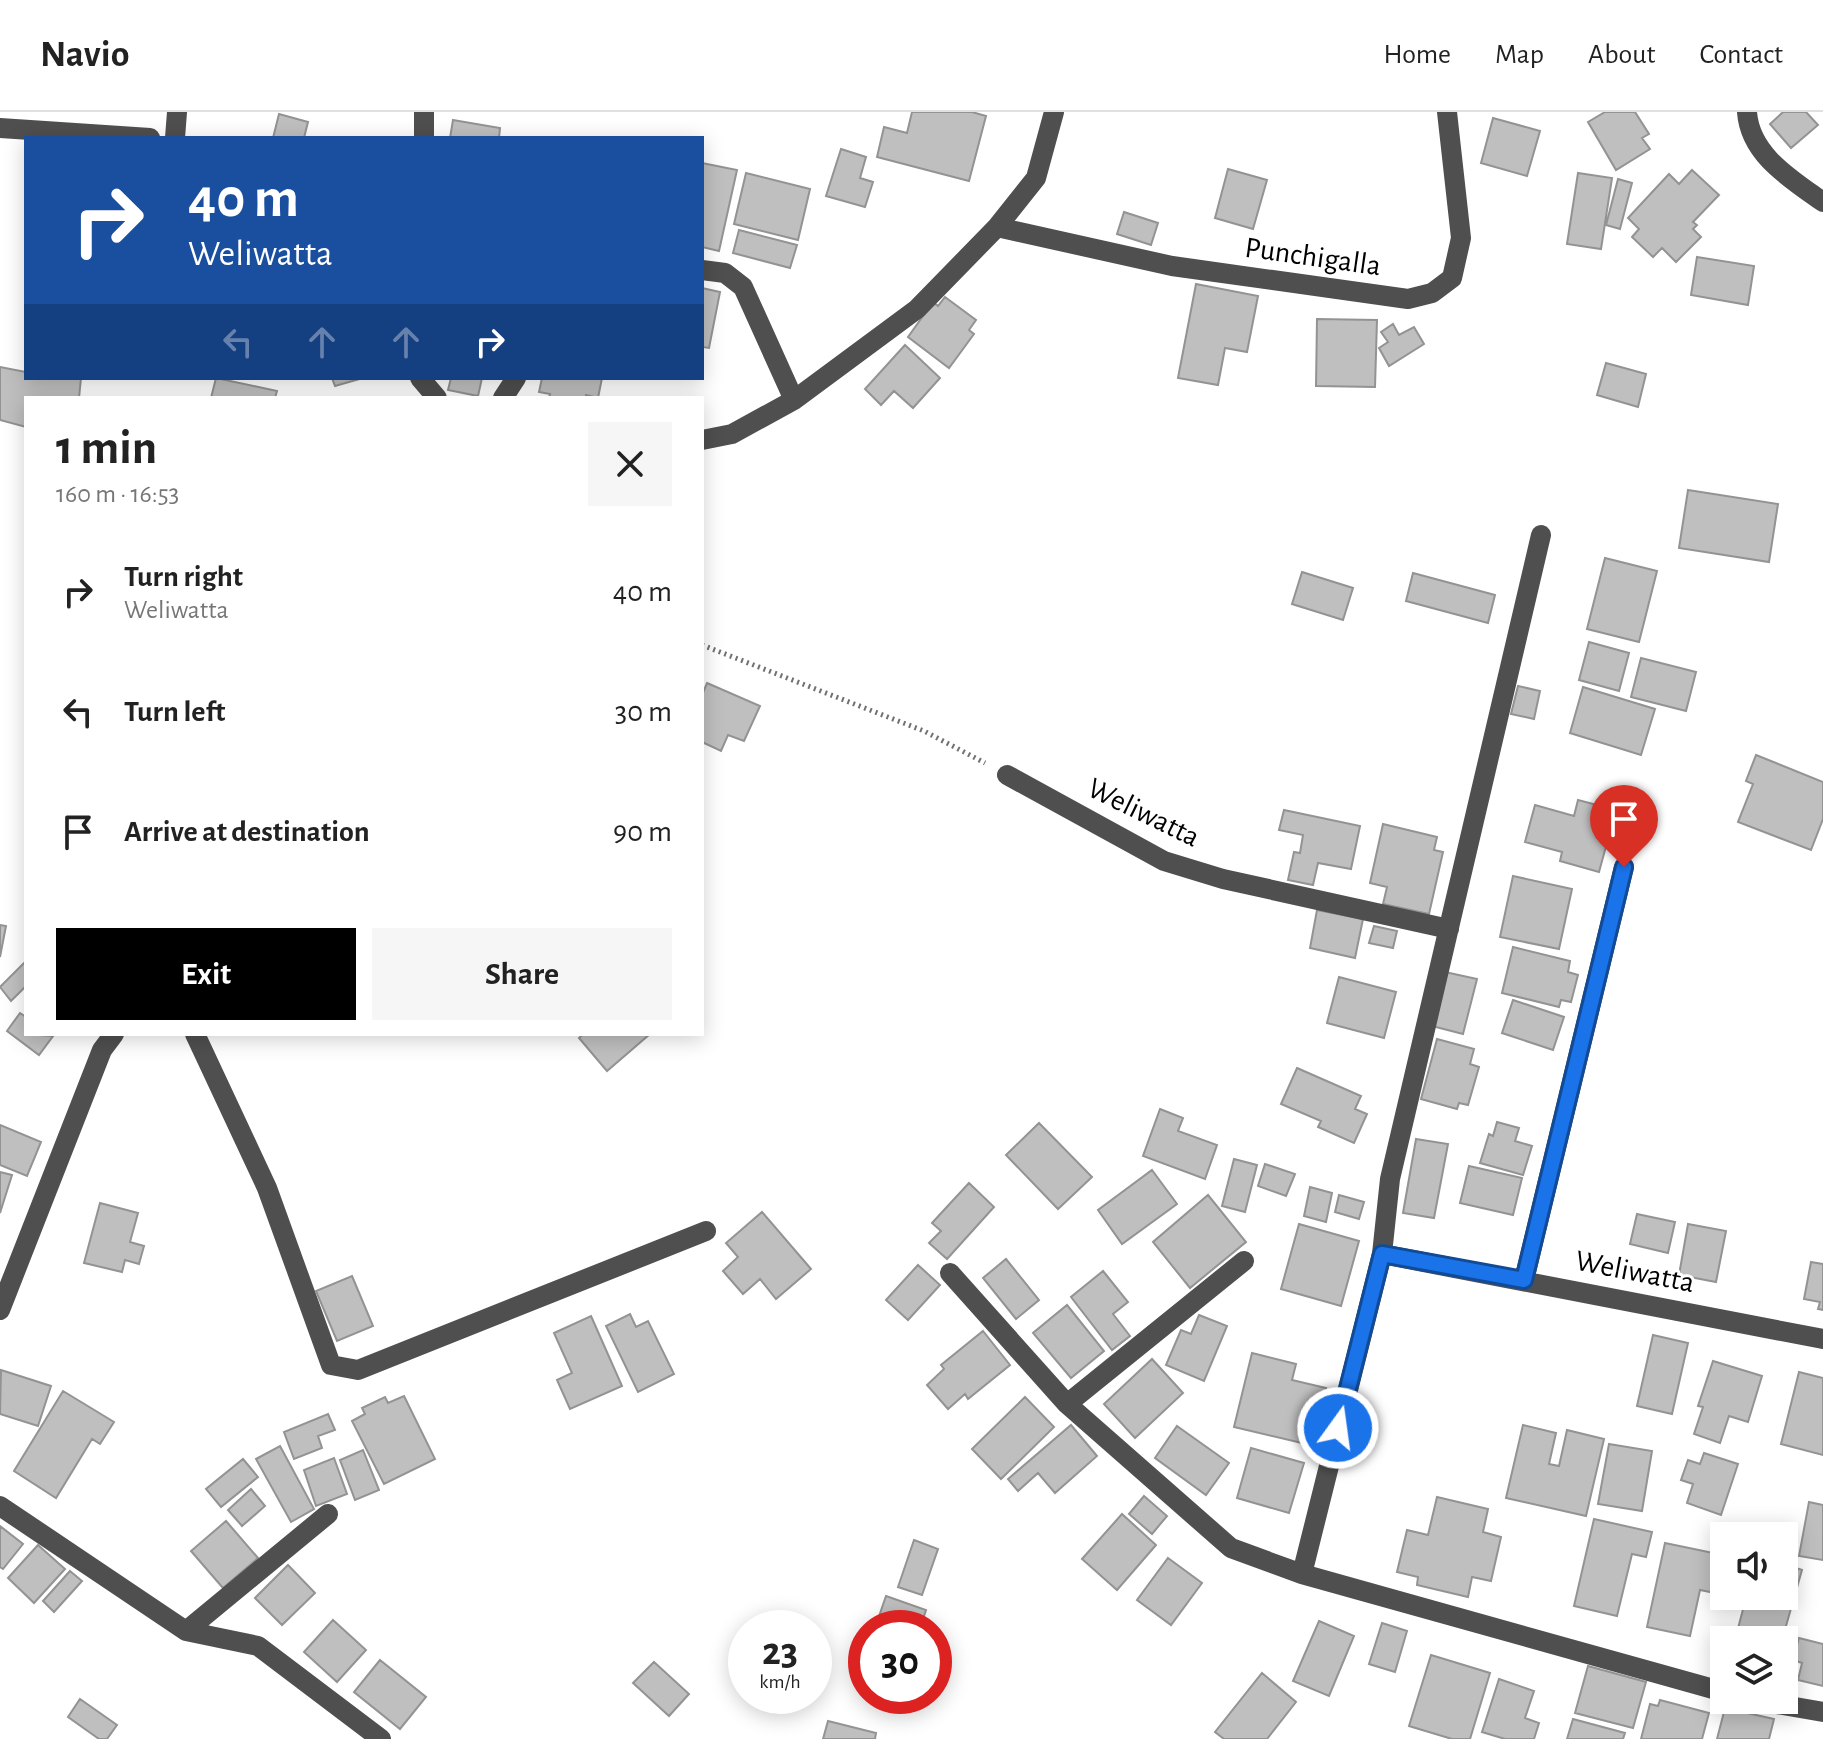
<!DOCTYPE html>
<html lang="en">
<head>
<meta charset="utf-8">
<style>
  body { margin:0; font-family:"Alegreya Sans",sans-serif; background:#f6f6f6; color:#222; height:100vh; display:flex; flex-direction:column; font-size:30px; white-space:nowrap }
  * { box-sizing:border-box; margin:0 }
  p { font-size:26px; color:#767676 }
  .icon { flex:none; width:44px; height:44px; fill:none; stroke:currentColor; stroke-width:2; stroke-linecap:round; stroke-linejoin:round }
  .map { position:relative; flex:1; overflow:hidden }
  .sheet { position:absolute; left:24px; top:284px; width:680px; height:640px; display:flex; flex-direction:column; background:#fff; border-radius:0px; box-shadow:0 4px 20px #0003 }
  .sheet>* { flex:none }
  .guide { position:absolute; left:24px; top:24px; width:680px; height:244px; border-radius:0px; box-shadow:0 4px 20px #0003; background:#1a4fa0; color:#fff; overflow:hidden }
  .buttons { position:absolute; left:1710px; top:1410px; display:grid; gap:16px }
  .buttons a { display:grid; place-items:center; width:88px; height:88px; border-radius:0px; background:#fff; box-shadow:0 4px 20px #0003; font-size:40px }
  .speed { position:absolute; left:728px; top:1498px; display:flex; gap:16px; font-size:40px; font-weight:700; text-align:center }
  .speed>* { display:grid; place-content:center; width:104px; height:104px; border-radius:50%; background:#fff; box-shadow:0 4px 20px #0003; line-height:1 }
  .speed small { font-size:20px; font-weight:400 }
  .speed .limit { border:12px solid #d22; background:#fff; color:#111 }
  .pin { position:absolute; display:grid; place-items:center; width:68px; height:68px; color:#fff; margin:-82px -34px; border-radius:50% 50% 50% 0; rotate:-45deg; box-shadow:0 0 8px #0007 }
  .pin .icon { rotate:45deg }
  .me { position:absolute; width:88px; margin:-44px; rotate:14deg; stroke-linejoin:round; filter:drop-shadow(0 0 6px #0008) }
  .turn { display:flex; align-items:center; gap:28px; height:168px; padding:0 32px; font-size:36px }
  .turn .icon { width:104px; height:104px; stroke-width:2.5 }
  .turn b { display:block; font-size:56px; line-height:68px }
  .lanes { display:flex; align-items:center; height:76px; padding:0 32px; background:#0003; justify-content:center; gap:40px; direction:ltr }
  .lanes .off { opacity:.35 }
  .round { display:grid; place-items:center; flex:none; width:84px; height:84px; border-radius:0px; background:#f6f6f6 }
  .head { display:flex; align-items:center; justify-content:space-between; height:136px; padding:0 32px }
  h1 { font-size:48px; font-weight:600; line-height:60px }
  .primary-button { display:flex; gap:16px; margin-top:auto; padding:16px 32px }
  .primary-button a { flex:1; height:92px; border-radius:0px; background:#000; color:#fff; font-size:32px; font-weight:600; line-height:92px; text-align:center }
  .primary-button a+a { background:#f6f6f6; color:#222 }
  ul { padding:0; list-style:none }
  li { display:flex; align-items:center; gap:24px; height:120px; padding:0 32px }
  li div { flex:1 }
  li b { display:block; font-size:30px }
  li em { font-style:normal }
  header { display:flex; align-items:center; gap:48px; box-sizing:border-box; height:112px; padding:0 40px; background:#fff; border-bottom:2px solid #e0e0e0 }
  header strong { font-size:38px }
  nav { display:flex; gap:44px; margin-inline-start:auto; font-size:28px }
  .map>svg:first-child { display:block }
  .building { fill:#bfbfbf; stroke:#939393; stroke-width:2 }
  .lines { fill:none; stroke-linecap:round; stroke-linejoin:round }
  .path { stroke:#717171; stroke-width:5; stroke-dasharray:2 4; stroke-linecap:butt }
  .minor { stroke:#4f4f4f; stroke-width:20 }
  .route-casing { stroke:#114b97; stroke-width:20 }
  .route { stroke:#1a73e8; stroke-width:14 }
  .labels { text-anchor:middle; stroke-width:6; stroke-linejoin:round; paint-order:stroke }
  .street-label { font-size:30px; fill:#000; stroke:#fff }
</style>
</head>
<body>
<header>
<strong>Navio</strong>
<nav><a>Home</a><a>Map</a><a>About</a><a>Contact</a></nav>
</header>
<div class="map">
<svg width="1823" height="1627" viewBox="0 0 1823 1627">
  <rect width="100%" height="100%" fill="#fff"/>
  <path class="building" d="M912,0h60l14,4 -17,65 -92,-24 7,-30 23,6z
    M1605,0h30l14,22 -7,4 8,11 -34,21 -28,-48z
    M1783,0h23l12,13 -27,23 -21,-24z
    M279,2l29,8 -4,16h-31z
    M1493,6l47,13 -13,45 -46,-13z
    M453,8l47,8 -1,10h-49z
    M841,37l25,8 -6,21 13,4 -8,25 -39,-11z
    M702,51l35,7 -18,81 -17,-4z
    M1228,57l39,11 -14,49 -38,-11z
    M1692,58l27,25 -26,27 4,3 -4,4 8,8 -25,25 -14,-14 -9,9 -21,-20 7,-8 -11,-11 41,-44 10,10z
    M746,61l64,16 -12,51 -64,-16z
    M1578,61l34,5 -11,71 -34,-5z
    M1618,67l14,4 -12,46 -14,-4z
    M1124,100l34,11 -7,22 -34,-11z
    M739,118l58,15 -7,23 -57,-15z
    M1697,145l57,9 -6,39 -57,-10z
    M1196,172l62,12 -11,56 -22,-4 -7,37 -40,-7z
    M702,176l18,4 -11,56 -7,-1z
    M945,185l31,23 -7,10 5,4 -25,34 -41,-31 25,-35 5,4z
    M1317,207l60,1 -2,67 -59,-1z
    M1393,212l6,11 15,-8 10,17 -35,22 -10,-18 9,-6 -7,-10z
    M905,233l35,33 -27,30 -19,-17 -13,14 -16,-16z
    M1606,251l40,11 -8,33 -41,-12z
    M0,255l26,5v6h55l-2,20h-53v29l-26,-7z
    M216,266l61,13 -2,7h-64z
    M332,266h31l-28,8z
    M451,266h31l-4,18 -30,-6z
    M542,266h60l-4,20 -12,-3 -1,3h-36l1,-4 -11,-2z
    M1688,378l90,14 -9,58 -90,-14z
    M1605,446l52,13 -18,71 -52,-13z
    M1302,460l51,16 -10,32 -51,-16z
    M1413,461l82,22 -7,28 -82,-22z
    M1589,530l40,11 -10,38 -40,-11z
    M1641,546l55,14 -10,39 -55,-14z
    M707,571l53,23 -16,35 -16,-6 -7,16 -19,-9v-47z
    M1518,574l22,5 -6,28 -23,-5z
    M1583,575l72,22 -14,46 -71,-22z
    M1756,643l67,27v37l-12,31 -73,-28 15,-38 -7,-3z
    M1578,688l38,10 -17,62 -39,-11 2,-9 -37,-10 10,-37 39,11z
    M1284,698l76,16 -9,43 -33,-6 -5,22 -25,-5 6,-28 6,1 3,-18 -24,-5z
    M1383,712l54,13 -3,13 9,2 -14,62 -46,-10 4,-17 -17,-4z
    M1513,764l59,13 -13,60 -59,-12z
    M1317,798l46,9 -8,39 -45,-10z
    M0,813l6,1 -6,31z
    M1374,814l23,5 -4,17 -24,-5z
    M1513,835l57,14 -2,11 10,3 -7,27 -10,-2 -2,7 -57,-14z
    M25,850l1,24 -15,15 -11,-14z
    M1445,860l32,7 -14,55 -31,-8z
    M1339,865l57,15 -12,46 -57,-15z
    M1513,888l51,17 -11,33 -51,-17z
    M20,901l6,4v17l27,2 -14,19 -32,-24z
    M583,922h67l-43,37 -28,-33z
    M1437,927l37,10 -4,15 9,3 -11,38 -9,-2 -2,6 -36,-10z
    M1297,956l64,28 -6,13 12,5 -13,29 -36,-16 3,-6 -40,-17z
    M1160,997l23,9 -5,13 39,14 -12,34 -62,-23z
    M1497,1010l22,6 -4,13 17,5 -9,29 -43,-12 9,-29 4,2z
    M1039,1011l53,54 -34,32 -52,-54z
    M0,1013l41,17 -14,34 -27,-11z
    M1416,1027l32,5 -14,74 -31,-5z
    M1234,1047l23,6 -12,47 -23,-6z
    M1265,1052l30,10 -9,22 -28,-10z
    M1469,1054l53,12 -9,37 -53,-12z
    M1152,1058l25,34 -55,40 -24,-34z
    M0,1060l12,3 -12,38z
    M969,1071l25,24 -47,52 -18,-16 12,-12 -9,-8z
    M1310,1075l22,6 -6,29 -22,-6z
    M1208,1083l38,47 -56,46 -37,-46z
    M1339,1083l25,7 -5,17 -24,-7z
    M100,1091l38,10 -8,29 14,4 -5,18 -14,-4 -3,12 -38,-9z
    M762,1100l49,57 -35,30 -16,-20 -17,15 -20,-23 15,-14 -12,-14z
    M1637,1102l38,8 -7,31 -38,-9z
    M1299,1112l60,17 -18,65 -60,-17z
    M1688,1112l38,7 -10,51 -37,-7z
    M1006,1147l33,41 -23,19 -33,-41z
    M1811,1150l12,2v46l-5,-1 2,-7 -16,-3z
    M918,1153l22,20 -32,35 -22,-20z
    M1103,1159l25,31 -15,12 17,22 -18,14 -41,-53z
    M352,1164l21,50 -36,15 -21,-50z
    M1067,1193l37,46 -33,27 -38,-45z
    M630,1202l6,13 12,-6 26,53 -36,18 -32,-66z
    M1199,1203l28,11 -23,55 -38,-16 15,-35 10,4z
    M591,1204l31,70 -52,23 -13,-29 15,-7 -18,-40z
    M983,1219l27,34 -42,34 -3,-5 -17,15 -21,-24 17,-16 -3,-4z
    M1653,1223l35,8 -16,71 -35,-8z
    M1252,1241l44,11 -4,16 34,8 -10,42 -11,-2 -3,15 -68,-16z
    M1152,1247l31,34 -48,45 -31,-34z
    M1713,1249l49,15 -14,46 -19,-6 -9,27 -26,-9 9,-27 -5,-1z
    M1,1258l50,16 -13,40 -38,-12z
    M1799,1260l24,6v77l-42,-11z
    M63,1279l51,31 -14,22 -8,-5 -36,59 -42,-27z
    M404,1284l31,63 -51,25 -32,-63 13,-7 -3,-6 23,-11 3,6z
    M1025,1285l29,30 -53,52 -29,-30z
    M328,1302l7,16 -17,6 4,12 -28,11 -10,-27z
    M1071,1313l26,31 -42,37 -17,-20 -20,18 -10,-12z
    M1523,1313l33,8 -7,31 10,2 8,-36 37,9 -18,77 -80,-18z
    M1177,1314l52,37 -23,32 -51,-37z
    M1609,1332l43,7 -10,60 -44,-7z
    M280,1334l34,63 -23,13 -35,-63z
    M1251,1336l53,15 -15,50 -52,-15z
    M363,1338l16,40 -24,10 -15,-40z
    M1704,1341l34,11 -17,51 -34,-12 6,-19 -12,-4 7,-20 12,4z
    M334,1346l13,36 -31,12 -12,-36z
    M243,1347l15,18 -37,30 -15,-18z
    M251,1377l14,17 -23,20 -14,-16z
    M1144,1384l23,20 -15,18 -23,-20z
    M1437,1385l51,12 -5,23 18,5 -10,44 -19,-4 -4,20 -51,-12 1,-8 -21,-5 10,-42 21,5z
    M1809,1390l14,3v55l-24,-4z
    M1122,1402l34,31 -39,45 -35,-31z
    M1594,1407l58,13 -6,25 -14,-3 -15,62 -43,-10z
    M226,1409l32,37 -35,30 -32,-37z
    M0,1414l23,18 -20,25 -3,-2z
    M914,1428l24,9 -16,46 -24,-8z
    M1665,1431l58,12 -8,38 -15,-3 -10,46 -43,-9z
    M38,1433l27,24 -31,34 -26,-25z
    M1168,1446l34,25 -31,42 -34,-25z
    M1784,1452l18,6 -20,70h-31l-15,-4 10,-38 -6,-2h44z
    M288,1453l27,28 -33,32 -27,-27z
    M70,1459l12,10 -28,31 -11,-11z
    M886,1484l40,14 -6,18h-45z
    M333,1508l33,30 -29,32 -33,-30z
    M1319,1509l35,15 -25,60 -36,-15z
    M1382,1511l25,8 -12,41 -26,-8z
    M1799,1526l24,6v42l-25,-6 4,-17 -9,-3z
    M1431,1543l59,18 -20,66h-18l-43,-13z
    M380,1548l46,37 -26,32 -46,-37z
    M654,1550l35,32 -20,22 -36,-33z
    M1588,1554l58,16 -13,46 -58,-15z
    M1262,1561l34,29 -29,37h-43l-9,-7z
    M1499,1567l35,12 -9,27 14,5 -5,16h-29l-23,-7z
    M80,1587l37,26 -10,14h-8l-31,-22z
    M1660,1588l49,13 -7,26h-61l9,-35 8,2z
    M1725,1596l49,11 -5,20h-52z
    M1573,1607l52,14 -2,6h-56z
    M828,1609l48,12 -1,6h-52z"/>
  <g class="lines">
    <path class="path" d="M702,533l222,86 61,32"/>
    <path class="minor" d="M1747,0c3,43 44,67 76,90
      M0,16l150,10
      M175,26l2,-26
      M424,26v-26
      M997,115l175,39 236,33 24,-6 20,-15 9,-40 -14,-126
      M702,158l23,3 18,14 51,113
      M420,266l17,20
      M503,286l13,-20
      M702,328l30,-6 62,-34 123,-91 80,-82 39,-49 18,-66
      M1007,663l157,86 59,18 226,50
      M195,922l72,154 64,177 27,5 348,-139
      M1382,1142l8,-75 151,-644
      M950,1161l117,131 164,144 71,26
      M1524,1168l100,-413
      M0,1198l102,-260 12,-16
      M1067,1292l177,-143
      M0,1394l186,125 72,15 123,93
      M186,1519l142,-117
      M1724,1580l-422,-118 80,-320 441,85
      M1754,1588l69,12"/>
  </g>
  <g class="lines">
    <g class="route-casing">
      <path id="route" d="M1338,1316l44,-174 142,26 100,-413"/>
    </g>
    <use href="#route" class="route"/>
  </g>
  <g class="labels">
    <g class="street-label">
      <text transform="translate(1313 144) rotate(8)" y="10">Punchigalla</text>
      <text transform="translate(1144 700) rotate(26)" y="10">Weliwatta</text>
      <text transform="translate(1635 1159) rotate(11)" y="10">Weliwatta</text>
    </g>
  </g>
</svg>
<div class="buttons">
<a><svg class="icon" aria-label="sound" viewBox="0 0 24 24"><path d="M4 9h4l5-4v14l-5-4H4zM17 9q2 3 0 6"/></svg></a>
<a><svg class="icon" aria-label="layers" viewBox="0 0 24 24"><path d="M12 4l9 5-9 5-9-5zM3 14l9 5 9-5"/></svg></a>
</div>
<div class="speed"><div>23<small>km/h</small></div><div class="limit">30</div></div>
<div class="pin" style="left:1624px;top:755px;background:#d93025"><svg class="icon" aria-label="arrive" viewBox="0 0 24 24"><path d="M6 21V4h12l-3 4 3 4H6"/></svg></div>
<svg class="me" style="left:1338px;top:1316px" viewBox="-20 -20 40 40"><circle r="17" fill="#1a73e8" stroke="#fff" stroke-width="3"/><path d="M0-11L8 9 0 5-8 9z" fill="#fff"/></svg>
<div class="guide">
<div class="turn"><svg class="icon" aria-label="right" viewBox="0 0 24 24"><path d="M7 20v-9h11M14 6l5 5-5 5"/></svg><div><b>40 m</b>Weliwatta</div></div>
<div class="lanes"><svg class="icon off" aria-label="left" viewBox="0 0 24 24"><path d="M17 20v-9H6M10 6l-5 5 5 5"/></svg><svg class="icon off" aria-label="ahead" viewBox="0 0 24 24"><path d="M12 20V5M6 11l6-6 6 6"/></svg><svg class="icon off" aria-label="ahead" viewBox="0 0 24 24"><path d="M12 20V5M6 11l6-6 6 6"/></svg><svg class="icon" aria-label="right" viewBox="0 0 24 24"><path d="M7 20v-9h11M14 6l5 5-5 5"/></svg></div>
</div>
<section class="sheet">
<div class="head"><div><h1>1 min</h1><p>160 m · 16:53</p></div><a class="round"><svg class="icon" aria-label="close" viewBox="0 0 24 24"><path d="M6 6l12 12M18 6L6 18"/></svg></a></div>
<ul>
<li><svg class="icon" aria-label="right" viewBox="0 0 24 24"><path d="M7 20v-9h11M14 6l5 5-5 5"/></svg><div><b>Turn right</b><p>Weliwatta</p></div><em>40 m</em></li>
<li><svg class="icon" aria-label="left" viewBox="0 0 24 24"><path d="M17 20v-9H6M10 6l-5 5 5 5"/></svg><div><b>Turn left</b></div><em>30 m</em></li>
<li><svg class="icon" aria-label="arrive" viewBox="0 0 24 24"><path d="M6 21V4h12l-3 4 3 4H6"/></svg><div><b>Arrive at destination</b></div><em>90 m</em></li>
</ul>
<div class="primary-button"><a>Exit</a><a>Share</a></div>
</section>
</div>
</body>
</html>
